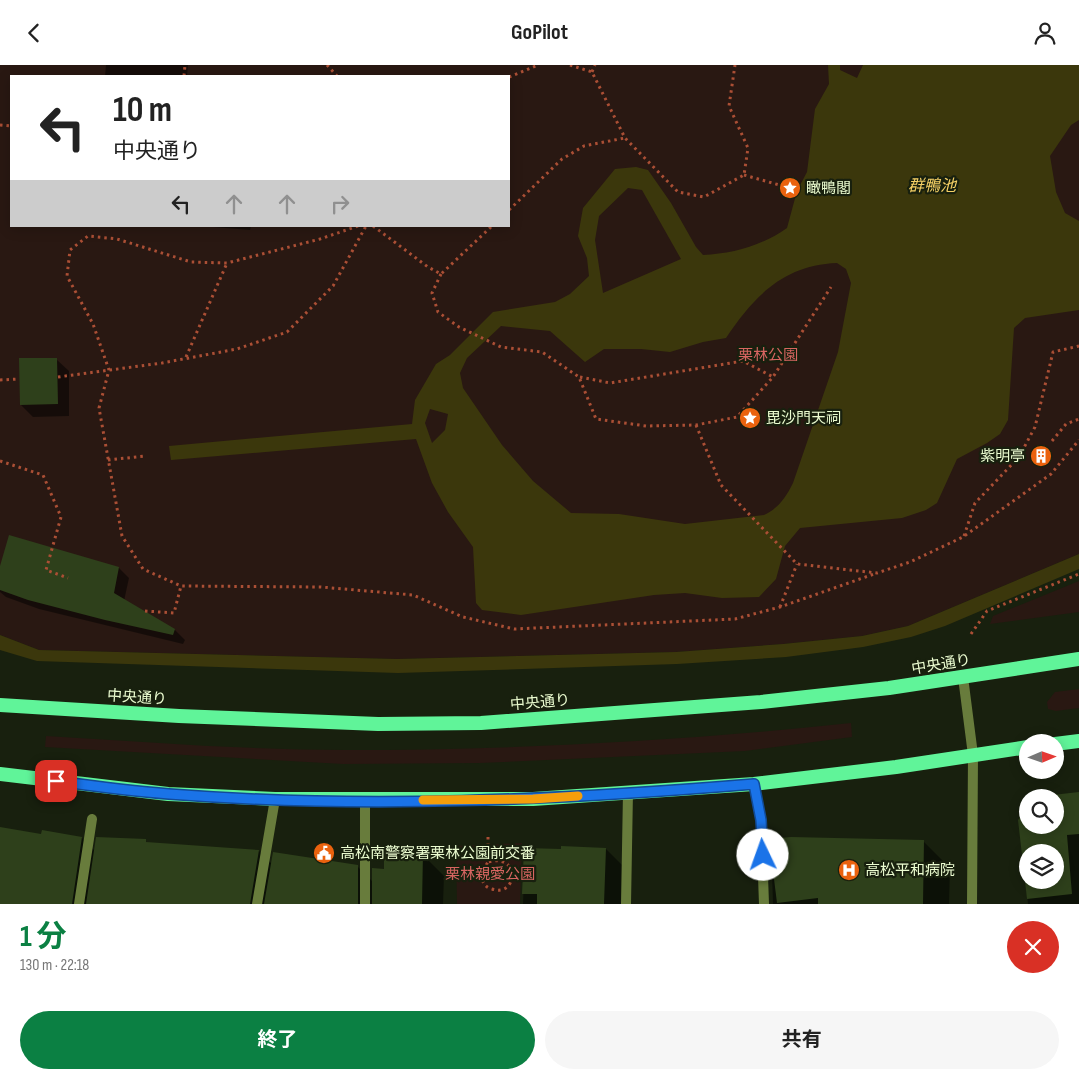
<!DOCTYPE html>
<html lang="ja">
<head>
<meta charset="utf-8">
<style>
  body { margin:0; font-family:"Sofia Sans Condensed","Noto Sans JP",sans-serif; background:#f6f6f6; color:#222; height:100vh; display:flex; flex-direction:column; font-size:19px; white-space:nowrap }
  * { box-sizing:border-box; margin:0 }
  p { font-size:16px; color:#767676 }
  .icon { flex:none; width:28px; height:28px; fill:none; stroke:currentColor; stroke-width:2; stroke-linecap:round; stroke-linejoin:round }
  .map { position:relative; height:839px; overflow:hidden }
  .drawer { display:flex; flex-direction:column; background:#fff; flex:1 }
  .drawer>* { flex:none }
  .guide { position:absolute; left:10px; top:10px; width:500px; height:152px; border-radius:0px; box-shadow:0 2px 12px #0003; background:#fff; color:#222; overflow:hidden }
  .needle { width:32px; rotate:88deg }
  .tools { position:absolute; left:1019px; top:669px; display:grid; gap:10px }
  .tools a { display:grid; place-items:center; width:45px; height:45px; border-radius:50%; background:#fff; box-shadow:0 2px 12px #0003; font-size:25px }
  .pin { position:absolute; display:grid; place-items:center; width:42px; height:42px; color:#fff; margin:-21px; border-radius:10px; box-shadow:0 2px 8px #0006 }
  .me { position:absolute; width:55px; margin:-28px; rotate:357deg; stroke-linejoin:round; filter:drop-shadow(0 0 4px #0008) }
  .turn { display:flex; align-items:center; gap:18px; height:105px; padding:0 20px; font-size:22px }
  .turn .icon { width:65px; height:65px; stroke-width:2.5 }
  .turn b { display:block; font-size:35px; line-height:42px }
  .lanes { display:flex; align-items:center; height:48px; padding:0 20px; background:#0003; justify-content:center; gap:25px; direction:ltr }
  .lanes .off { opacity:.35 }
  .round { display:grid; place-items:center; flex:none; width:52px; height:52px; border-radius:26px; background:#f6f6f6 }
  .head { display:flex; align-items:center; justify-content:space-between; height:85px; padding:0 20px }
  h1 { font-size:30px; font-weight:700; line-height:38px; color:#0b8043 }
  .action { display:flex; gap:10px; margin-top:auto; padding:10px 20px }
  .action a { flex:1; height:58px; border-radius:30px; background:#0b8043; color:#fff; font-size:20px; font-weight:700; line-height:58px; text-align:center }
  .action a+a { background:#f6f6f6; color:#222 }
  header { display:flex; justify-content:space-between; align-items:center; height:65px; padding:0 20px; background:#fff; font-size:22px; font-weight:700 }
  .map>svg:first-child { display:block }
  .green { fill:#291812; fill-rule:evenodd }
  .water { fill:#3b370c; fill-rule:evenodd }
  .shadow { fill:#0007; fill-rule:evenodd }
  .building { fill:#2e401b; fill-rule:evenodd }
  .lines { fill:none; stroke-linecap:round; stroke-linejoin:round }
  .path { stroke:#ab4f35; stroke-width:3; stroke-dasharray:2.5 4; stroke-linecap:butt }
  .service { stroke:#687c3c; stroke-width:10 }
  .minor { stroke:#687c3c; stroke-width:10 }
  .tertiary { stroke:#687c3c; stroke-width:10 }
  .trunk { stroke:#60f499; stroke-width:14 }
  .route-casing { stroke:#114b97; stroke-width:12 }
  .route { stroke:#1a73e8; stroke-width:9 }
  .slow { stroke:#f59e0b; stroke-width:9 }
  .labels { text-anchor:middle; stroke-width:4.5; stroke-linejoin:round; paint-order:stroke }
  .poi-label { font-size:15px; fill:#ebfcd0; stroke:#18200e; text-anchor:start }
  .park-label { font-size:15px; fill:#d76561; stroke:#18200e }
  .street-label { font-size:15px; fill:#ebfcd0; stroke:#18200e }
  .water-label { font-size:16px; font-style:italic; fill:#f5d065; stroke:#18200e }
</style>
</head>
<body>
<header><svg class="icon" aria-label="back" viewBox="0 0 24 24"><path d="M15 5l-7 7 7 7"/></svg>GoPilot<svg class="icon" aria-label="person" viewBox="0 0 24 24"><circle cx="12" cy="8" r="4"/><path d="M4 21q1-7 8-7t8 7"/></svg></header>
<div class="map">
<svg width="1079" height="839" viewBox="0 0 1079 839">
  <rect width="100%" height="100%" fill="#18200e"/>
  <path class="green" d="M0,0h1079v489l-171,72 -46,10 -79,8 -107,8 -279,7 -358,-9 -39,-15zM11,11h498v150h-498z
    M1079,516v31l-89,12 3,-8z
    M1079,624v19l-23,3 -8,-2 -1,-7 8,-10z
    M851,658l1,14 -107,14 -265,12 -137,1 -298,-17 1,-11c100,6 200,14 300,14 169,0 337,-9 505,-27z
    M522,778l-2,61h-63l-1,-58z"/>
  <path class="water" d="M828,0h12v5l17,8 6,-13h216v55l-8,5 -21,31 6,36 9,21 14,8v89l-54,8 -11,10 -6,92 -8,14 -13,9 -30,16 -20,44 -11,7 -24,8 -102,10 -15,18 -9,33 -17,18 -37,1 -37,-5 -31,2 -133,20 -39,-5 -6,-7 -3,-56 -25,-35 -16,-29 -16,-44 -245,21 -2,-14 243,-22 3,-24 21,-36 14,-9 43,-43 62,-10 15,-8 19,-18 -2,-18 -9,-22 5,-28 32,-39 21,-2 12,3 23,33 25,44 7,8c30,-1 60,-10 84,-27l10,-37 10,-19 8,-63 14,-25zM628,123l14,2 39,69 -78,34 -8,-53 4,-24zM837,198l9,6 5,14 -13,69 -45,131c-7,14 -14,25 -29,32l-79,9 -66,-10 -48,-1 -38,-32 -31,-36 -39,-57 -3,-15 7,-15 34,-32 49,5 35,31 19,-13h37l29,3 33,-10 23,-4c28,-42 58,-73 111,-75zM430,344l18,5 -3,16 -13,13 -7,-20z
    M1079,489v15l-134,57 -34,11 -48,10 -77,10 -109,7 -279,9 -361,-12 -37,-11v-15l39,15 358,9 279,-7 107,-8 79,-8 46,-10z"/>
  <path class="shadow" d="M106,0h82l-1,11h-82z
    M201,161h50l-1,4z
    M56,294l13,12v45l-36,1 -12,-12z
    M119,503l10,10 -5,23 51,29 10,10 -2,4 -144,-35 -33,-12 -6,-5v-21z
    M1079,728v111h-51l-9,-83 9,4h27v-28h-15zM1028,788h27v27h-27z
    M0,763l43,7 39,3 13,13 50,-10 3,2 111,8 13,13 86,3 15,15 12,-11 38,-16 21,21 -1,28h-443z
    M771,775l152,1 27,27 -1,36h-176z
    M525,784h81l21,21 -1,34h-103z"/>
  <path class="building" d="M19,293h38l1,46 -38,1z
    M9,470l110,32 -5,26 61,36 -2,6 -68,-15 -77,-20 -28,-10v-24z
    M1079,727v42l-12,1 5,59 -45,5 -9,-79 10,-13v18h27v-28h-20zM1028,788h27v27h-27z
    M0,762l41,7 1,-4 40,7 -10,67h-72z
    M96,772l50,2v3l113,8 -9,54h-164z
    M791,772l133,3 -1,64h-105v-6l-41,5 -8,-64z
    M561,781l45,2 -2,56h-67v-10h-15l2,-46 37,1z
    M273,787l85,13v39h-94z
    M384,787l39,1 -1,51h-50v-36l12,1z"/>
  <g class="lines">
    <path class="path" d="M327,0l10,11
      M570,0l22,7 33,66 53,54 26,5 40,-22 4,-27 -19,-42 6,-41
      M592,7l3,-7
      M184,11l1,-11
      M509,12l29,-12
      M0,60l11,1
      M744,110l46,13
      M509,145l53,-51 22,-13 41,-8
      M358,161l-38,13 -93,24 -36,-1 -74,-23 -29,-3 -18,14 -3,26 26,48 16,46 -10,38 23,128 21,33 38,17 140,1 92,8 50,22 51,12 221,-10 45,-12 97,-34
      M373,161l55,41 13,7 51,-48
      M441,209l-9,19 6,19 21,15 42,20 41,5 37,25 17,42 50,7 50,-1 41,-8 36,-40 58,-90
      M186,292l41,-94
      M58,312l104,-14 75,-14 50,-17 46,-46 33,-60
      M580,312l30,6 133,-22 30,16
      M0,315l19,-1
      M696,360l25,60 76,79 80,9 33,-11 53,-25 88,-63 28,-34
      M1052,376l14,-17 13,-5
      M108,395l37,-4
      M0,396l43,14 18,42 -15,53 22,8
      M964,471l11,-33 44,-46 16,-30 18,-75 26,-6
      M780,542l17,-43
      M145,546l29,2 7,-27
      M971,569l16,-23 92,-37
      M488,772v25l-7,12c1,7 3,13 11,15 25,9 30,-36 -4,-27"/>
    <path class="service" d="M754,719l7,36 3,84
      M79,839l13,-85"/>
    <path class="minor" d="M257,839l18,-105
      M365,839v-104
      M626,839l2,-112"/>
    <path class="tertiary" d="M963,612l10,78 -1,149"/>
    <path class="trunk" d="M0,640l179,11 199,8 103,-1 280,-21 128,-14 190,-29
      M1055,679l24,-3
      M0,709l168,20 107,5h258l221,-15 142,-17 132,-20"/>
  </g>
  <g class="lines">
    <g class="route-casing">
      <path id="route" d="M56,716c37,5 75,10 113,13 194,15 391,6 585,-10l7,36 2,35"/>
    </g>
    <use href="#route" class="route"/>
    <path class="slow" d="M423,735l110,-1 45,-3"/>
  </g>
  <defs>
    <g id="sight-disc" transform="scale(1.125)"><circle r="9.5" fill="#ea620e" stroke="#18200e"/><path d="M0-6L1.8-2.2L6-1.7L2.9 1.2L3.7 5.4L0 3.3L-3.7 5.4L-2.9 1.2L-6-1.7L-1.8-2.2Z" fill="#fff"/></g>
    <g id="building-disc" transform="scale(1.125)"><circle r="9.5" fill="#ea620e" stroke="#18200e"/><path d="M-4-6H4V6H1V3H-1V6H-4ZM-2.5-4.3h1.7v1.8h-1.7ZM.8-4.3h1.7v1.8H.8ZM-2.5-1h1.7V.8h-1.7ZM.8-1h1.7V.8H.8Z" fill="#fff"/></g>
    <g id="civic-disc" transform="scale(1.125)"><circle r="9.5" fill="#ea620e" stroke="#18200e"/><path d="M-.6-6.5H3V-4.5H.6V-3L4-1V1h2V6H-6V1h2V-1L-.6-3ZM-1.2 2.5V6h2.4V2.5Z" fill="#fff"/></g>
    <g id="hospital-disc" transform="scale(1.125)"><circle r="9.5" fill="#ea620e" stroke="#18200e"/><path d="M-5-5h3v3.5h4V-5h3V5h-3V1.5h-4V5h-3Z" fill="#fff"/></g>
  </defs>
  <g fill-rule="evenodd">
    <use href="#sight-disc" x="790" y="123"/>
    <use href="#sight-disc" x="750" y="353"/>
    <use href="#building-disc" x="1041" y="391"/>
    <use href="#civic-disc" x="324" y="788"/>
    <use href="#hospital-disc" x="849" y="805"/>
  </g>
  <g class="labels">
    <g class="poi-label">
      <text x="806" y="128">瞰鴨閣</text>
      <text x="766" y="358">毘沙門天祠</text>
      <text x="1025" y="396" text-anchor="end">紫明亭</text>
      <text x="340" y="793">高松南警察署栗林公園前交番</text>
      <text x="865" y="810">高松平和病院</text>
    </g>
    <g class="park-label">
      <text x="768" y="295">栗林公園</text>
      <text x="490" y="814">栗林親愛公園</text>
    </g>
    <g class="street-label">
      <text transform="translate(941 599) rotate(-9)" y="5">中央通り</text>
      <text transform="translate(137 632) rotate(4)" y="5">中央通り</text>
      <text transform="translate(540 637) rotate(-5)" y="5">中央通り</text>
    </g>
    <g class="water-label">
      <text x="932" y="126">群鴨池</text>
    </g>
  </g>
</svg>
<div class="tools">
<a><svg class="needle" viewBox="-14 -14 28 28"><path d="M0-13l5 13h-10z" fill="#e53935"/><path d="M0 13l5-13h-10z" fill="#767676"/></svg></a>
<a><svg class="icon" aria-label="search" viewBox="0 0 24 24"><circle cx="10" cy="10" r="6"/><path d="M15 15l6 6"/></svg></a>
<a><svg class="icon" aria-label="layers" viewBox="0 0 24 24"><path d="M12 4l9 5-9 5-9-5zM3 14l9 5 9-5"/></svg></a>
</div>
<div class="pin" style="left:56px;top:716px;background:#d93025"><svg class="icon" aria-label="arrive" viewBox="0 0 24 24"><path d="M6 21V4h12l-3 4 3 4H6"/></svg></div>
<svg class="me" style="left:763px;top:790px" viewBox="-20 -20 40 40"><circle r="19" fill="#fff"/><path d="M0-13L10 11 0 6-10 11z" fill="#1a73e8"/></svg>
<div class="guide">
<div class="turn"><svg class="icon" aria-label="left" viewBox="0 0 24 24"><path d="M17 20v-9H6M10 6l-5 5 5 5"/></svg><div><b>10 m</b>中央通り</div></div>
<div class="lanes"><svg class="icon" aria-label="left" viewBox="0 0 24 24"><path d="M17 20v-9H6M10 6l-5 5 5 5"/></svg><svg class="icon off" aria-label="ahead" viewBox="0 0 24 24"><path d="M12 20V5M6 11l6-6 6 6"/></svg><svg class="icon off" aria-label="ahead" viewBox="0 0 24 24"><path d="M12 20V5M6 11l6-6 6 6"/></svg><svg class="icon off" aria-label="right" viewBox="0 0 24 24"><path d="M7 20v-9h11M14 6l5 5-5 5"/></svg></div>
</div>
</div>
<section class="drawer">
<div class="head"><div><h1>1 分</h1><p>130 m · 22:18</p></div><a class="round" style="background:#d93025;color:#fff"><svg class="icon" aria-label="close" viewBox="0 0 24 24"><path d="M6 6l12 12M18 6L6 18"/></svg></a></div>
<div class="action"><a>終了</a><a>共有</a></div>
</section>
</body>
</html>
